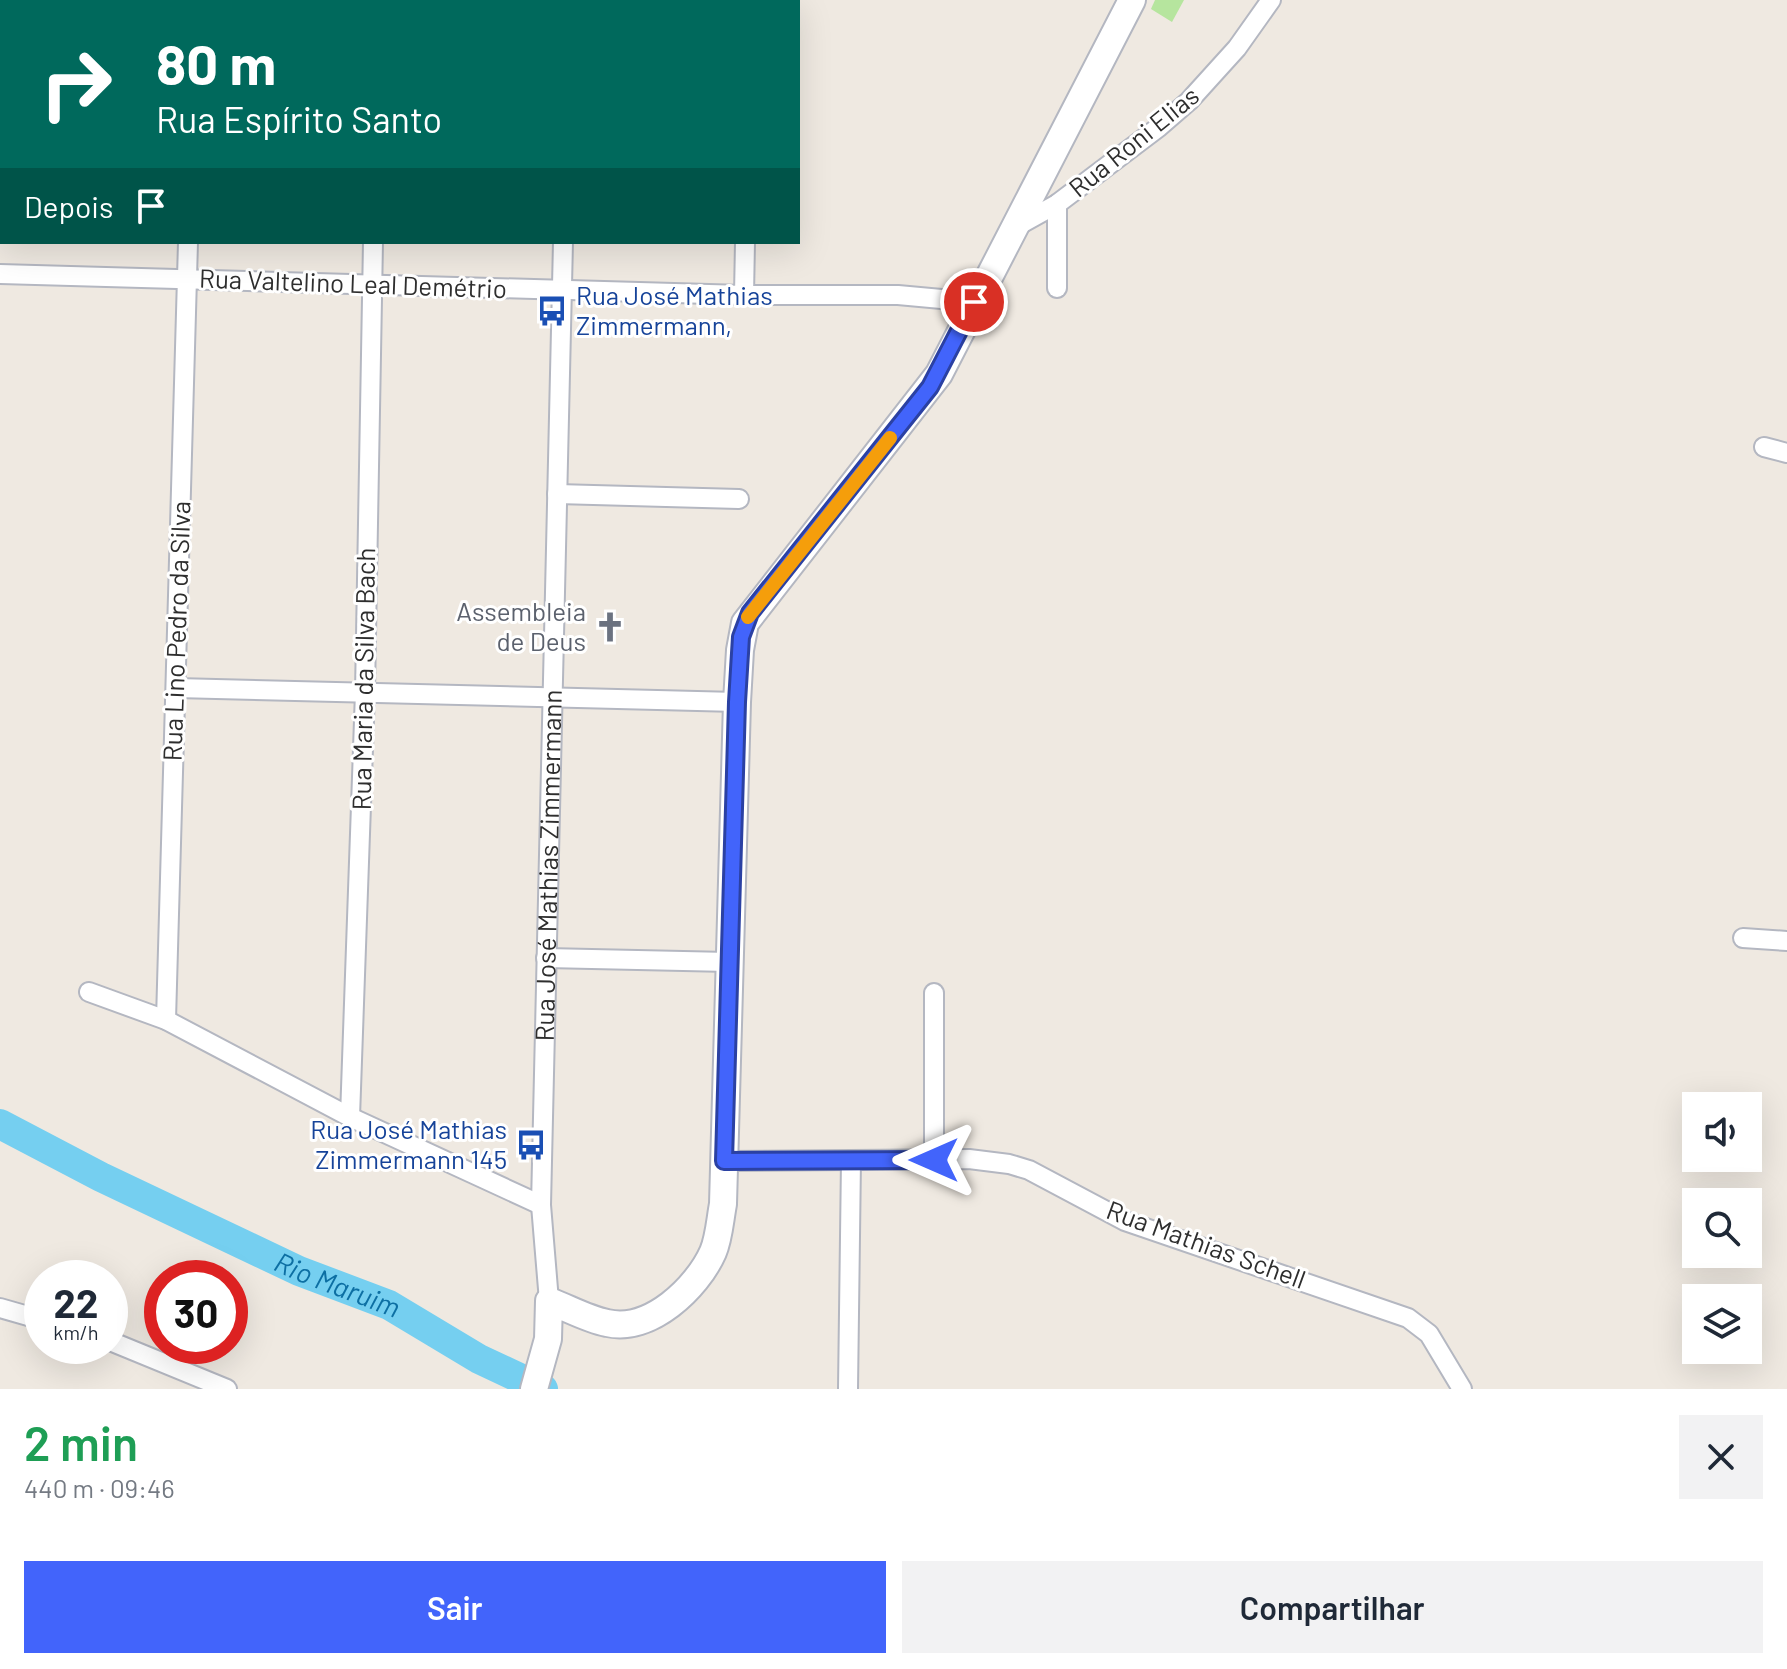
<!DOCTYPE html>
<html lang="pt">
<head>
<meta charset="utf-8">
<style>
  body { margin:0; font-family:Barlow,sans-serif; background:#f2f2f3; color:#1f2937; height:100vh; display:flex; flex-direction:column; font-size:30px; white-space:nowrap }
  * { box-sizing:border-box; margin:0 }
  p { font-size:26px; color:#747a83 }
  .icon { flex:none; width:44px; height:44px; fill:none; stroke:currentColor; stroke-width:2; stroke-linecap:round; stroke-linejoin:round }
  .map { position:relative; height:1389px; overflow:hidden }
  .details { display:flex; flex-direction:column; background:#fff; flex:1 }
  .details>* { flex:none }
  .hud { position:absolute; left:0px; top:0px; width:800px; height:244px; box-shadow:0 8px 32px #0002; background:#00695c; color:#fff; overflow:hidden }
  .fabs { position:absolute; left:1682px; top:1092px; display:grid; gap:16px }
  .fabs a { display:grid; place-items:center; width:80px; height:80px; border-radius:0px; background:#fff; box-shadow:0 8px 32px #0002; font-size:40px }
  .speed { position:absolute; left:24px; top:1260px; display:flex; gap:16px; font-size:40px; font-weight:700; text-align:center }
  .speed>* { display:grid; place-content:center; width:104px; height:104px; border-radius:50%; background:#fff; box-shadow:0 8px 32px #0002; line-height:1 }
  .speed small { font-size:20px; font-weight:400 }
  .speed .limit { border:12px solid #d22; background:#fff; color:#111 }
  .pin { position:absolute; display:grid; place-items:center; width:68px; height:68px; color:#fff; margin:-34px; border:4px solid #fff; border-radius:50%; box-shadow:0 2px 8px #0007 }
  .me { position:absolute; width:88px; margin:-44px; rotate:270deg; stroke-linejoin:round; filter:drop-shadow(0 0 6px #0008) }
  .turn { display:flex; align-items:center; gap:28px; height:168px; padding:0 24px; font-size:36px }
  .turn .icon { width:104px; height:104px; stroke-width:2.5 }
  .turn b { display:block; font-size:56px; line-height:68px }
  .then { display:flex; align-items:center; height:76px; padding:0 24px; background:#0003; gap:16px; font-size:30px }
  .round { display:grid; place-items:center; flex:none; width:84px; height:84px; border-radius:0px; background:#f2f2f3 }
  .summary { display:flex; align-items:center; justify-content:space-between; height:136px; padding:0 24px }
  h1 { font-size:48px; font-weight:600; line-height:60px; color:#1e9e55 }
  .cta { display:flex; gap:16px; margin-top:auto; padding:16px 24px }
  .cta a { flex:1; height:92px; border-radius:0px; background:#4264fb; color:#fff; font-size:32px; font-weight:600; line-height:92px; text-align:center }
  .cta a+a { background:#f2f2f3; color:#1f2937 }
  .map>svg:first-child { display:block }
  .green { fill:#b6e59e }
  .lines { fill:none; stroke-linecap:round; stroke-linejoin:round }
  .river { stroke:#75cff0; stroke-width:30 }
  .street-casing { stroke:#b4b7c1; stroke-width:22 }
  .secondary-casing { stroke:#b4b7c1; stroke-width:30 }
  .street { stroke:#fff; stroke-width:18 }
  .secondary { stroke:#fff; stroke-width:26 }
  .route-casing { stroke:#2b41a3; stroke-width:20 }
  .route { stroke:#4264fb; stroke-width:14 }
  .slow { stroke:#f59e0b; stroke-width:14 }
  .labels { text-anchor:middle; stroke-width:6; stroke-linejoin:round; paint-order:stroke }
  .street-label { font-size:26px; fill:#2e2e2e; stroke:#fff }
  .transit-label { font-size:26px; fill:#164399; stroke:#fff; text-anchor:start }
  .worship-label { font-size:26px; fill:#5b616d; stroke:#fff; text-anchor:end }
  .water-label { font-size:28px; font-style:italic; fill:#0d6fa3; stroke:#fff }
</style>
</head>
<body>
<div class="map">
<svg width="1787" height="1389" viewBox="0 0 1787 1389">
  <rect width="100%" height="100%" fill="#efe9e1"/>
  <path class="green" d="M1155,0h29l-12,22 -21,-13z"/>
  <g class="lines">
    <path class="river" id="s1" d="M0,1124l101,53 198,94 90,34 90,54 64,30"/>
    <g class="street-casing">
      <g id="street">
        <path d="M195,2l1,-2"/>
        <path d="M384,2v-2"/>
        <path d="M573,2v-2"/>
        <path d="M752,2v-2"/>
        <path d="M1012,229l45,-25 102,-77 30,-26 48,-53 34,-48"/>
        <path d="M0,274l744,21h154l76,7"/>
        <path d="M1057,288v-84"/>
        <path d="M744,295l1,-53"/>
        <path d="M1764,447l23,6"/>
        <path d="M557,494l182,5"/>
        <path d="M176,688l561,14"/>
        <path d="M1743,938l44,3"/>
        <path d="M546,958l183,4"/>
        <path d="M89,992l77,28 184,97 191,88"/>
        <path d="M166,1020l22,-778"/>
        <path d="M350,1117l15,-425 8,-450"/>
        <path d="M934,1160v-167"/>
        <path d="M724,1161l245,-2 40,5 20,6 96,51 283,97 21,16 33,55"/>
        <path id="s2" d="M549,1301l-8,-96 22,-963"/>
        <path d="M0,1308l42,12"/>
        <path d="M110,1341l117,48"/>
        <path d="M848,1389l3,-229"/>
      </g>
    </g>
    <g class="secondary-casing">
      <path id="secondary" d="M534,1389l14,-50 1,-38c19,7 38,18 58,22 43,10 90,-35 106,-71 6,-14 7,-32 10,-48l14,-502 3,-52 5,-27 194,-249 193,-374"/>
    </g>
    <use href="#street" class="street"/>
    <use href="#secondary" class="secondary"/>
  </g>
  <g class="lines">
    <g class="route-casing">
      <path id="route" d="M934,1160l-210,1 13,-459 4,-65 9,-24 180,-226 44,-85"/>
    </g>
    <use href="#route" class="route"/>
    <path class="slow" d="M748,617l142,-179"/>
  </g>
  <defs>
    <g id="bus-bare" transform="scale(2.4)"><path d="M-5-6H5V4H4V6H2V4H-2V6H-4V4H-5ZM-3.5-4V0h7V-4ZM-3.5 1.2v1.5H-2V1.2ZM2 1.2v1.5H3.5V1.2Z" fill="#1a4fb4" stroke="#fff" stroke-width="2.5" paint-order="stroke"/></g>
    <g id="church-bare" transform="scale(2.4)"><path d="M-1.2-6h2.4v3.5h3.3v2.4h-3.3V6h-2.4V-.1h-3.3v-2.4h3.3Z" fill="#6b7280" stroke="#fff" stroke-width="2.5" paint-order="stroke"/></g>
  </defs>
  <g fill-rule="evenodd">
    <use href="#bus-bare" x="552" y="311"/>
    <use href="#church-bare" x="610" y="627"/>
    <use href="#bus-bare" x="531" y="1145"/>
  </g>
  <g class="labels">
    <g class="street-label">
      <text transform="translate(1134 142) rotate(-39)" y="9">Rua Roni Elias</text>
      <text transform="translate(353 284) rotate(2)" y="9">Rua Valtelino Leal Demétrio</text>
      <text transform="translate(177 631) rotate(-88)" y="9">Rua Lino Pedro da Silva</text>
      <text transform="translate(364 679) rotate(-89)" y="9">Rua Maria da Silva Bach</text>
      <text dy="9" stroke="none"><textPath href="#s2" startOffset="436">Rua José Mathias Zimmermann</textPath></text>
      <text transform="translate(1206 1245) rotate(20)" y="9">Rua Mathias Schell</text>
    </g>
    <g class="transit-label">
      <text x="576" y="305">Rua José Mathias<tspan x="576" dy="30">Zimmermann,</tspan></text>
      <text x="507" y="1139" text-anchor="end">Rua José Mathias<tspan x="507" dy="30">Zimmermann 145</tspan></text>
    </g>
    <g class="worship-label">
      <text x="586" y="621">Assembleia<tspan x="586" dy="30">de Deus</tspan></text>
    </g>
    <g class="water-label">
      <text dy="10" stroke="none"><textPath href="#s1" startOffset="374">Rio Maruim</textPath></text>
    </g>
  </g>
</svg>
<div class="fabs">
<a><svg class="icon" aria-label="sound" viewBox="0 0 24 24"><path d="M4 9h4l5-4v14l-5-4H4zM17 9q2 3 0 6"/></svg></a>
<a><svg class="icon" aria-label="search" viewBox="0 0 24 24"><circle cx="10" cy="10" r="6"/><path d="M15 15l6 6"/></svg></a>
<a><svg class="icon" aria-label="layers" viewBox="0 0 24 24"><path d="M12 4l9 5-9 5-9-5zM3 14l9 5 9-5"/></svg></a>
</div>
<div class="speed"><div>22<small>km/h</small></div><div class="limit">30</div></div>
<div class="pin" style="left:974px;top:302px;background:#d93025"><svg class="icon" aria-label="arrive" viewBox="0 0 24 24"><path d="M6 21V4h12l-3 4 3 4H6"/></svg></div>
<svg class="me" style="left:934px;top:1160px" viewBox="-20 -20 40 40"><path d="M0-17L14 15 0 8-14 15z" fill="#4264fb" stroke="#fff" stroke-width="4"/></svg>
<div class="hud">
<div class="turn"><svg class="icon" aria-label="right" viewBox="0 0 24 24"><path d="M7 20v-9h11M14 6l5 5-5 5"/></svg><div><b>80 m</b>Rua Espírito Santo</div></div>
<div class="then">Depois<svg class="icon" aria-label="arrive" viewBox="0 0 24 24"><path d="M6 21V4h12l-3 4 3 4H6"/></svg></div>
</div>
</div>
<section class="details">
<div class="summary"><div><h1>2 min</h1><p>440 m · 09:46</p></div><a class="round"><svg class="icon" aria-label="close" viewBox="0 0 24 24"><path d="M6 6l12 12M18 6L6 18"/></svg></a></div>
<div class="cta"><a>Sair</a><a>Compartilhar</a></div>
</section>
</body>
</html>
